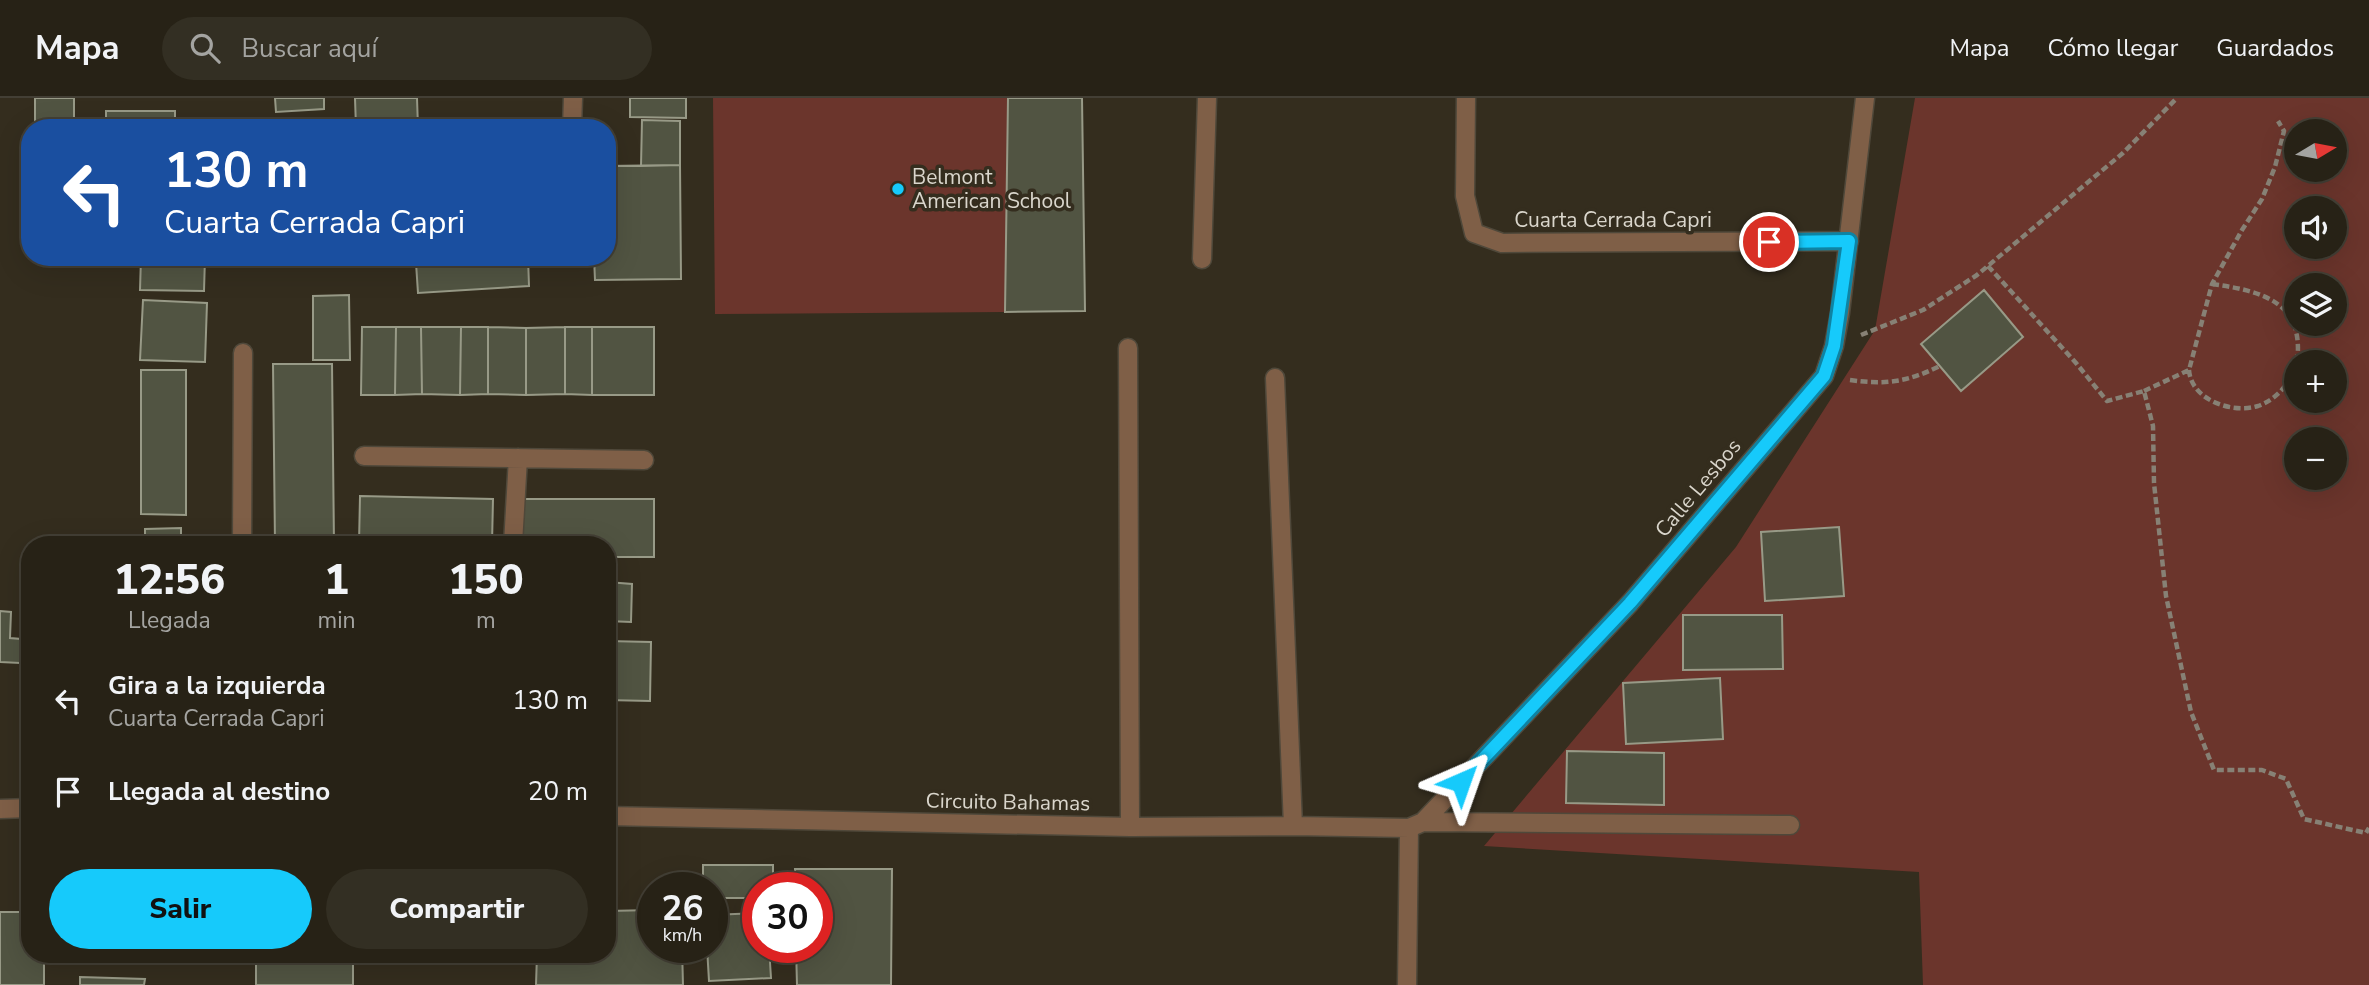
<!DOCTYPE html>
<html lang="es">
<head>
<meta charset="utf-8">
<style>
  body { margin:0; font-family:"Nunito Sans",sans-serif; background:#332f23; color:#f1f3f6; height:100vh; display:flex; flex-direction:column; font-size:26px; white-space:nowrap }
  * { box-sizing:border-box; margin:0 }
  p { font-size:23px; color:#a4a4a1 }
  .icon { flex:none; width:38px; height:38px; fill:none; stroke:currentColor; stroke-width:2; stroke-linecap:round; stroke-linejoin:round }
  .map { position:relative; flex:1; overflow:hidden }
  .panel { position:absolute; left:21px; top:438px; width:595px; height:427px; display:flex; flex-direction:column; background:#272216; border-radius:28px; box-shadow:0 7px 28px #0002,0 0 0 2px #433f35 }
  .panel>* { flex:none }
  .banner { position:absolute; left:21px; top:21px; width:595px; height:147px; border-radius:28px; box-shadow:0 7px 28px #0002,0 0 0 2px #433f35; background:#1a4fa0; color:#fff; overflow:hidden }
  .needle { width:46px; rotate:80deg }
  .controls { position:absolute; left:2284px; top:21px; display:grid; gap:14px }
  .controls a { display:grid; place-items:center; width:63px; height:63px; border-radius:50%; background:#272216; box-shadow:0 7px 28px #0002,0 0 0 2px #433f35; font-size:35px }
  .speed { position:absolute; left:637px; top:774px; display:flex; gap:14px; font-size:35px; font-weight:700; text-align:center }
  .speed>* { display:grid; place-content:center; width:91px; height:91px; border-radius:50%; background:#272216; box-shadow:0 7px 28px #0002,0 0 0 2px #433f35; line-height:1 }
  .speed small { font-size:18px; font-weight:400 }
  .speed .limit { border:10px solid #d22; background:#fff; color:#111 }
  .pin { position:absolute; display:grid; place-items:center; width:60px; height:60px; color:#fff; margin:-30px; border:4px solid #fff; border-radius:50%; box-shadow:0 2px 7px #0007 }
  .me { position:absolute; width:77px; margin:-38px; rotate:43deg; stroke-linejoin:round; filter:drop-shadow(0 0 5px #0008) }
  .turn { display:flex; align-items:center; gap:24px; height:147px; padding:0 28px; font-size:32px }
  .turn .icon { width:91px; height:91px; stroke-width:2.5 }
  .turn b { display:block; font-size:49px; line-height:60px }
  .eta { display:flex; justify-content:space-evenly; align-items:center; height:119px; text-align:center }
  .eta b { font-size:42px; font-weight:800; line-height:49px }
  .primary-button { display:flex; gap:14px; margin-top:auto; padding:14px 28px }
  .primary-button a { flex:1; height:80px; border-radius:42px; background:#16cafb; color:#111; font-size:28px; font-weight:800; line-height:80px; text-align:center }
  .primary-button a+a { background:#332f23; color:#f1f3f6 }
  ul { padding:0; list-style:none }
  li { display:flex; align-items:center; gap:21px; height:91px; padding:0 28px }
  li div { flex:1 }
  li b { display:block; font-size:26px }
  li em { font-style:normal }
  header { display:flex; align-items:center; gap:42px; box-sizing:border-box; height:98px; padding:0 35px; background:#272216; border-bottom:2px solid #433f35 }
  header strong { font-size:33px }
  nav { display:flex; gap:38px; margin-inline-start:auto; font-size:24px }
  .search { width:490px; height:63px; background:#332f23; display:flex; align-items:center; gap:18px; box-sizing:border-box; padding:0 24px; border-radius:38px; color:#a4a4a1; font-size:26px }
  .map>svg:first-child { display:block }
  .green { fill:#6b352c; fill-rule:evenodd }
  .building { fill:#515442; stroke:#989a87; stroke-width:2 }
  .lines { fill:none; stroke-linecap:round; stroke-linejoin:round }
  .street-casing { stroke:#4f483a; stroke-width:21 }
  .path { stroke:#878175; stroke-width:4.5; stroke-dasharray:7 3.5; stroke-linecap:butt }
  .street { stroke:#7f5f47; stroke-width:18 }
  .route-casing { stroke:#0e83a3; stroke-width:18 }
  .route { stroke:#16cafb; stroke-width:12 }
  .poi-dot { fill:#16cafb; stroke:#342d1e; stroke-width:2.5 }
  .labels { text-anchor:middle; stroke-width:7; stroke-linejoin:round; paint-order:stroke }
  .poi-label { font-size:21px; fill:#dad6cc; stroke:#342d1e; text-anchor:start }
  .street-label { font-size:21px; fill:#dad6cc; stroke:#342d1e }
</style>
</head>
<body>
<header>
<strong>Mapa</strong>
<div class="search"><svg class="icon" aria-label="search" viewBox="0 0 24 24"><circle cx="10" cy="10" r="6"/><path d="M15 15l6 6"/></svg>Buscar aquí</div>
<nav><a>Mapa</a><a>Cómo llegar</a><a>Guardados</a></nav>
</header>
<div class="map">
<svg width="2369" height="887" viewBox="0 0 2369 887">
  <rect width="100%" height="100%" fill="#342d1e"/>
  <path class="green" d="M713,0h295l-3,214 -290,2z
    M1915,0h454v887h-446l-4,-113 -435,-26 252,-299 139,-217zM2296,33h38v39h-38zM2296,110h38v39h-38zM2296,187h38v39h-38zM2296,264h38v39h-38zM2296,341h38v39h-38z"/>
  <path class="building" d="M35,0h39v30h-39z
    M275,0h49v11l-48,3z
    M355,0h62l1,30h-62z
    M630,0h56v20l-56,-1z
    M1008,0h74l3,213 -80,1z
    M106,13h69v17h-69z
    M642,22l38,1v44l-39,1z
    M445,25h52v5h-52z
    M680,67l1,114 -86,1 -1,-23h13v-91z
    M141,159h64l-1,34 -64,-1z
    M365,159h37v6l-36,2z
    M452,159h76l1,29 -111,7 -2,-30 36,-2z
    M1984,192l39,47 -62,54 -40,-47z
    M349,197l1,65h-37v-64z
    M143,202l64,3 -2,59 -65,-2z
    M362,229h34l-1,68h-34z
    M396,229h25l1,67 -27,1z
    M421,229h40l-1,68 -38,-1z
    M461,229h27v67l-28,1z
    M488,229l38,1v67l-38,-1z
    M565,229v67l-39,1v-67z
    M565,229h27v68l-27,-1z
    M592,229h62v68h-62z
    M273,266h59l2,180h-59z
    M141,272h45v145l-45,-1z
    M360,398l133,3 -1,45h-133z
    M518,401h136v58h-47v-13h-89z
    M1839,429l5,69 -79,5 -4,-69z
    M181,430v16h-36v-15z
    M607,484l25,2 -1,38 -24,-1z
    M0,513l11,1 -1,26 11,1 -1,24 -20,-1z
    M1683,517h99l1,54 -100,1z
    M607,543l44,1 -1,59 -43,-1z
    M1720,580l3,61 -97,5 -3,-61z
    M1567,653l97,2v52l-98,-2z
    M703,767h70v22h-15v11h-46v-11h-9z
    M795,771h97l-1,116h-94l-1,-38h21v-60h-21z
    M653,812v37h29l1,38h-147l1,-31h39v3l28,-2 3,-1v-43z
    M0,814h30v42h14v31h-44z
    M758,815v34h11l2,31 -62,3 -2,-34h5v-32z
    M256,856h97v31h-97z
    M429,856h34v3z
    M80,879l65,2 -1,6h-64z"/>
  <g class="lines">
    <g class="street-casing">
      <path id="street" d="M1466,0l-1,98 9,37 28,10 347,-2
        M572,30l1,-30
        M1202,161l5,-161
        M1128,250l2,479
        M1275,280l18,448
        M364,358l280,4
        M242,446l1,-191
        M513,446l5,-86
        M0,711l30,-1
        M607,718l523,11 163,-1 116,2 14,-6 207,-219 194,-227 10,-30 6,-33 25,-215
        M1423,724l367,3
        M1407,887l2,-157"/>
    </g>
    <path class="path" d="M1988,168l88,97 31,38 37,-10 9,35 1,57 12,113 25,116 23,58h48l24,9 18,40 62,14 3,-5
      M2212,186c49,7 93,17 85,78
      M1861,237l62,-25 54,-35 146,-122 54,-55
      M2189,272c2,30 43,44 69,36 19,-7 30,-21 38,-39
      M1850,282c36,5 57,2 90,-14
      M2144,293l45,-21 23,-86 30,-54 20,-31 13,-32 9,-36 -6,-10"/>
    <use href="#street" class="street"/>
  </g>
  <g class="lines">
    <g class="route-casing">
      <path id="route" d="M1461,684l169,-179 194,-227 10,-30 15,-105 -80,1"/>
    </g>
    <use href="#route" class="route"/>
  </g>
  <circle class="poi-dot" cx="898" cy="91" r="7"/>
  <g class="labels">
    <g class="poi-label">
      <text x="912" y="86">Belmont<tspan x="912" dy="24">American School</tspan></text>
    </g>
    <g class="street-label">
      <text x="1613" y="129">Cuarta Cerrada Capri</text>
      <text transform="translate(1698 390) rotate(-50)" y="7">Calle Lesbos</text>
      <text transform="translate(1008 704) rotate(1)" y="7">Circuito Bahamas</text>
    </g>
  </g>
</svg>
<div class="controls">
<a><svg class="needle" viewBox="-14 -14 28 28"><path d="M0-13l5 13h-10z" fill="#e53935"/><path d="M0 13l5-13h-10z" fill="#a4a4a1"/></svg></a>
<a><svg class="icon" aria-label="sound" viewBox="0 0 24 24"><path d="M4 9h4l5-4v14l-5-4H4zM17 9q2 3 0 6"/></svg></a>
<a><svg class="icon" aria-label="layers" viewBox="0 0 24 24"><path d="M12 4l9 5-9 5-9-5zM3 14l9 5 9-5"/></svg></a>
<a>+</a>
<a>−</a>
</div>
<div class="speed"><div>26<small>km/h</small></div><div class="limit">30</div></div>
<div class="pin" style="left:1769px;top:144px;background:#d93025"><svg class="icon" aria-label="arrive" viewBox="0 0 24 24"><path d="M6 21V4h12l-3 4 3 4H6"/></svg></div>
<svg class="me" style="left:1461px;top:684px" viewBox="-20 -20 40 40"><path d="M0-17L14 15 0 8-14 15z" fill="#16cafb" stroke="#fff" stroke-width="4"/></svg>
<div class="banner">
<div class="turn"><svg class="icon" aria-label="left" viewBox="0 0 24 24"><path d="M17 20v-9H6M10 6l-5 5 5 5"/></svg><div><b>130 m</b>Cuarta Cerrada Capri</div></div>
</div>
<section class="panel">
<div class="eta">
<div><b>12:56</b><p>Llegada</p></div>
<div><b>1</b><p>min</p></div>
<div><b>150</b><p>m</p></div>
</div>
<ul>
<li><svg class="icon" aria-label="left" viewBox="0 0 24 24"><path d="M17 20v-9H6M10 6l-5 5 5 5"/></svg><div><b>Gira a la izquierda</b><p>Cuarta Cerrada Capri</p></div><em>130 m</em></li>
<li><svg class="icon" aria-label="arrive" viewBox="0 0 24 24"><path d="M6 21V4h12l-3 4 3 4H6"/></svg><div><b>Llegada al destino</b></div><em>20 m</em></li>
</ul>
<div class="primary-button"><a>Salir</a><a>Compartir</a></div>
</section>
</div>
</body>
</html>
